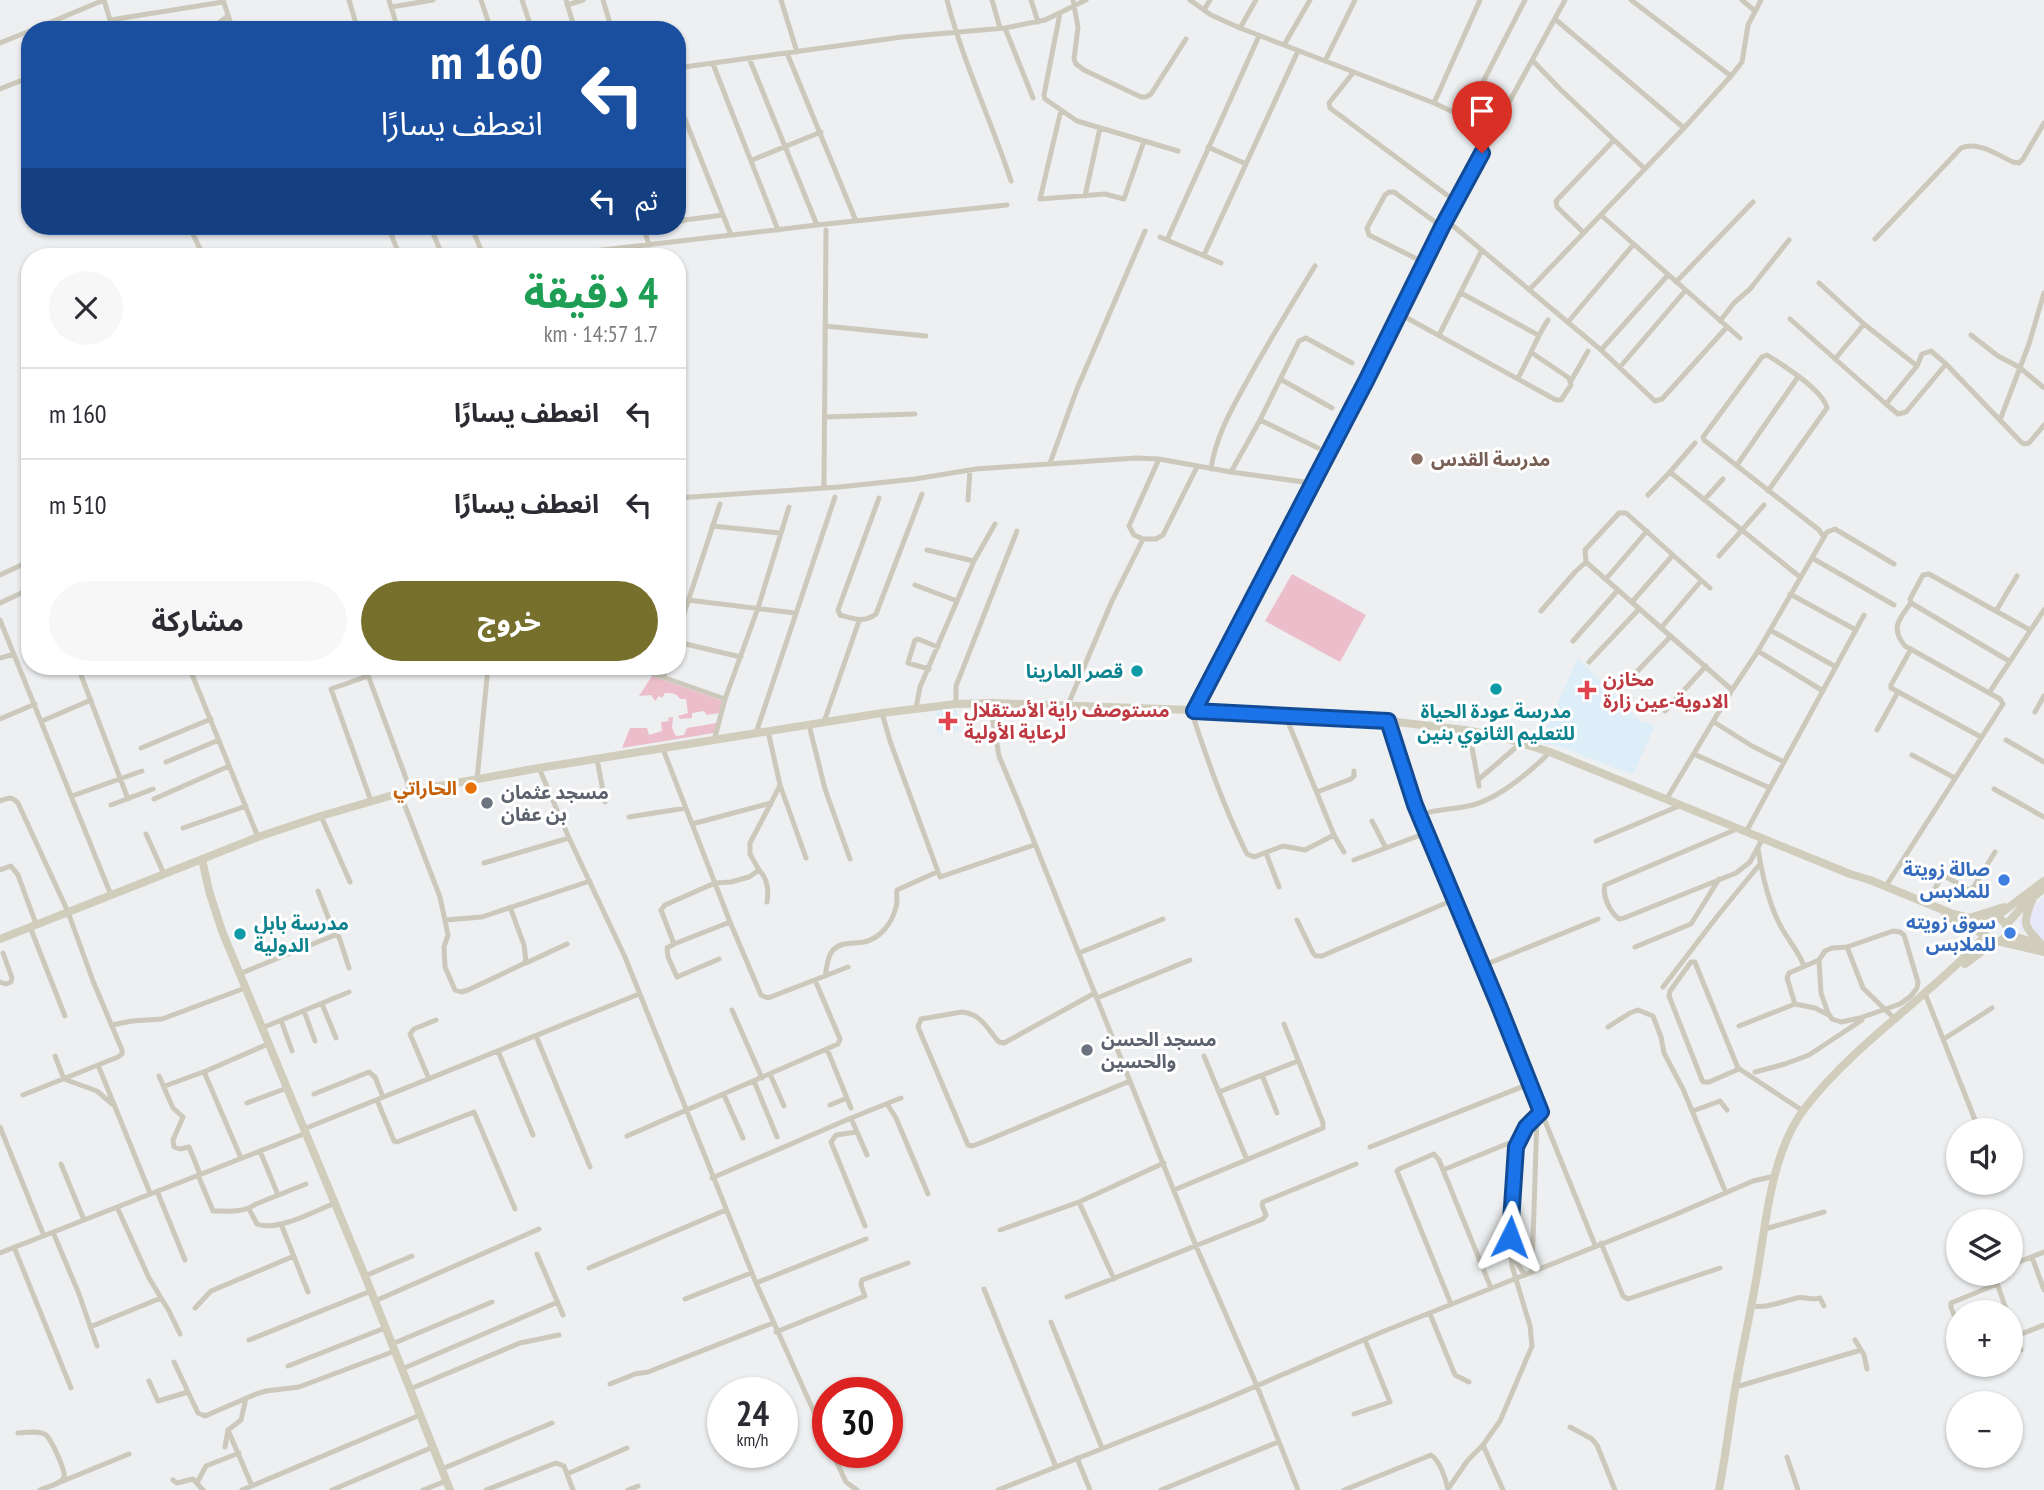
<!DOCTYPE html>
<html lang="ar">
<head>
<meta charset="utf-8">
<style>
  body { margin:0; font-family:"PT Sans Narrow","Noto Sans Arabic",sans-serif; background:#f7f7f7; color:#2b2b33; direction:rtl; height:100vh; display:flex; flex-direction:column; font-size:26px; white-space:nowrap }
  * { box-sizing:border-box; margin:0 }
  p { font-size:23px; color:#7c7c81 }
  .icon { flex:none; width:38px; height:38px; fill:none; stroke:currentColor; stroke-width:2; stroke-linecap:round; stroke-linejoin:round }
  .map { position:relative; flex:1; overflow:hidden; direction:ltr }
  .drawer { position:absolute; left:21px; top:248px; width:665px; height:427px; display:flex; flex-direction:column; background:#fff; border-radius:28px; box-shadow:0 2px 5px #0004; direction:rtl }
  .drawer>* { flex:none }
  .top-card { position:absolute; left:21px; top:21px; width:665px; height:214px; border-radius:28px; box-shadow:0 2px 5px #0004; direction:rtl; background:#1a4fa0; color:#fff; overflow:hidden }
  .controls { position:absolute; left:1946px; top:1118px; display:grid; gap:14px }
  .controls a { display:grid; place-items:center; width:77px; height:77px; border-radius:50%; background:#fff; box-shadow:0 2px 5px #0004; font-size:35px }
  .speed { position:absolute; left:707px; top:1377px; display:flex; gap:14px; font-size:35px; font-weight:700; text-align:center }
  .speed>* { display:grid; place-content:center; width:91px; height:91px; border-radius:50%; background:#fff; box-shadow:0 2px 5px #0004; line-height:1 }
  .speed small { font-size:18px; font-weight:400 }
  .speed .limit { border:10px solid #d22; background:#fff; color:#111 }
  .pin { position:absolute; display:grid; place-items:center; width:60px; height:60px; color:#fff; margin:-72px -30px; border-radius:50% 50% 50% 0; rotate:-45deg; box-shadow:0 0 7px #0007 }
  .pin .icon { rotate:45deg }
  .me { position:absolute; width:77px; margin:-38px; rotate:3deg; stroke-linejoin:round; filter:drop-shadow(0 0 5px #0008) }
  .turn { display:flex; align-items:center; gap:24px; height:147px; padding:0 28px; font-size:32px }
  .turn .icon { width:91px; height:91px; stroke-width:2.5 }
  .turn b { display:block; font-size:49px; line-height:60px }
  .then { display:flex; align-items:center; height:66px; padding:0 28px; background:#0003; gap:14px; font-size:26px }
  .round { display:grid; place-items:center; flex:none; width:74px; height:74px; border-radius:37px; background:#f7f7f7 }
  .summary { display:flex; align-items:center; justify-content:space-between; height:119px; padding:0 28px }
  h1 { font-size:42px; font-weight:700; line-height:52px; color:#1e9e55 }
  .action { display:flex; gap:14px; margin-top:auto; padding:14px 28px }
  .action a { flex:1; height:80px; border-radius:42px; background:#776f2c; color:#fff; font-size:28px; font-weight:700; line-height:80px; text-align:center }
  .action a+a { background:#f7f7f7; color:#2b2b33 }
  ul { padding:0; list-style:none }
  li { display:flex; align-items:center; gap:21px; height:91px; padding:0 28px; border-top:2px solid #e1e1e2 }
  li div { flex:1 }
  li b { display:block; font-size:26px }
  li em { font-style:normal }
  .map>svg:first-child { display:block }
  .commercial { fill:#e8e7fa }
  .medical { fill:#deeef9 }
  .green { fill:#ecbdca }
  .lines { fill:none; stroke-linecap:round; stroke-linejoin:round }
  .street { stroke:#ccc9bc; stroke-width:5 }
  .secondary { stroke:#d0cdbc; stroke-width:8 }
  .route-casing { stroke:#114b97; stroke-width:18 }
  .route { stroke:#1a73e8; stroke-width:12 }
  .education-dot { fill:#8d6e63; stroke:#fff; stroke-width:2.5 }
  .culture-dot { fill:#0f9aa8; stroke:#fff; stroke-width:2.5 }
  .health-dot { fill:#e0444e; stroke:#fff; stroke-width:2.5 }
  .food-dot { fill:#e8710a; stroke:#fff; stroke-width:2.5 }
  .worship-dot { fill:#6b7280; stroke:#fff; stroke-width:2.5 }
  .shop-dot { fill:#3f7fe0; stroke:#fff; stroke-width:2.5 }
  .labels { text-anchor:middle; stroke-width:6; stroke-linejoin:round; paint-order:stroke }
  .education-label { font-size:19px; font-weight:bold; fill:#785e54; stroke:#fff; text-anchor:start }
  .culture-label { font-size:19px; font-weight:bold; fill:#0d838f; stroke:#fff; text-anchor:end }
  .health-label { font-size:19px; font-weight:bold; fill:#be3a42; stroke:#fff; text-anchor:start }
  .food-label { font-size:19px; font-weight:bold; fill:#c56008; stroke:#fff; text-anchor:end }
  .worship-label { font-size:19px; font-weight:bold; fill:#5b616d; stroke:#fff; text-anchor:start }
  .shop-label { font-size:19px; font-weight:bold; fill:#366cbe; stroke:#fff; text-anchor:end }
</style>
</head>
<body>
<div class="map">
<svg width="2044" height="1490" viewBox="0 0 2044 1490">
  <rect width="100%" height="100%" fill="#edeff0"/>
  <path class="commercial" d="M2044,897v43l-14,-4 -9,-8 -2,-7z"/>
  <path class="medical" d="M1578,658l62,63 15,5 -22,49 -74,-29 -20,-3z
    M957,709l2,23 -21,2 -2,-23z"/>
  <path class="green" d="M1292,574l74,41 -26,47 -75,-41z
    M652,676l71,25 -4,12 -12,2 -3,-4 -12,2v5l-12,1 -2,-3 10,-3 -2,-14h-6c-3,-6 -9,-6 -15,-6l-3,5 -3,-2 -4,5 -4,-6 -12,1z
    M673,717l-1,11 4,8 8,-1 3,-7 30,-5 -3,10 -92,15 8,-20h17l2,7 13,-4 -1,-9 8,-1 -1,-3z"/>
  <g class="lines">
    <path class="street" d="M223,0l10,30
      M349,0l9,30
      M389,0l7,23
      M481,0l10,30
      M522,0l10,30
      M566,0l9,30
      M603,0l9,30
      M781,0l16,52
      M947,0c16,62 44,120 64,181
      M992,0l8,28
      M1031,0l7,22
      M1073,0l5,27 -4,32 2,5 8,6 57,27h5l5,-3 35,-55
      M1190,0l21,15 29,13 194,75 60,28
      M1631,0l100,76
      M1742,0l13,11
      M567,5l16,-5
      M391,7l42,-7
      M1204,10l6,-10
      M1060,13l-16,82 1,4 32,22 101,30
      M1555,19l129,109
      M110,20l113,-18
      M1005,28l28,70
      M1240,28l16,-28
      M32,30l72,-30 9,30
      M209,30l19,-14
      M0,43l30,-12
      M1284,45l26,-45
      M787,53l69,168
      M749,58l68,167
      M1325,61l30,-61
      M1533,61l28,29 84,79
      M713,64l65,166
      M677,68l225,-31 103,-9 40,-8 41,-20
      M1353,73l-24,30 1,5 125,93
      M0,89l30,-12
      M677,99l54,136
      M1434,103l46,-103
      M1061,110l-21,89 65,-5 19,5 20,-58
      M1465,117l60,-117
      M1208,147l38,17
      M752,160l69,-28
      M1085,196l15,-68
      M677,207l6,14
      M1602,216l138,122
      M1446,220l155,130 54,51 7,-2 65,-72
      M677,221l46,-6
      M189,226l15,31
      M388,226l12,31
      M430,226l13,31
      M471,226l13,31
      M643,226l6,19
      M1584,233l-27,-26 -1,-6 58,-61
      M1160,237l61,26
      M1875,239l86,-91c18,-7 36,7 52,14l6,1 4,-4 21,-36
      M1167,240l92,-204
      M1204,255l94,-204
      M190,257l12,-4
      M542,257l275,-32 190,-20
      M1425,263l-56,-28 -2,-7 18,-33 4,-3h5l48,35
      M1676,282l77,-80
      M1819,283l45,41 53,42
      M1530,289l154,-161 47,-52 11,-14 6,-37 13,-25
      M1461,293l77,42
      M1398,313l158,87h5l10,-15 -2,-7 -37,-25
      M1790,319l96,85 31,-38 5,-12 9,-3 15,13 75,78 3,2 5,-1 15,-18
      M1720,321l14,-18 16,-14 39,-49
      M1568,322l65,-77
      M825,326l101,10
      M1439,335l43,-85
      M1971,335l27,21 21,11 24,20
      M1601,350l67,-75
      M1835,359l29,-35
      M1620,367l65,-76
      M1518,378c11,-19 18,-40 30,-58
      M1280,379l52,29
      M1571,381l17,-30
      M1886,404l12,10 8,-2 40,-48
      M825,417l90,-3
      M1260,420l58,28
      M2000,420l29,-76 15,-51
      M1695,443l-25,29 130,105
      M1159,459l-30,67 5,9 9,4h13l7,-4 34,-68
      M1050,463l27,-74 68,-158
      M1737,465l61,-88
      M1211,469c5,-35 23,-64 40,-95 20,-36 42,-72 64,-108
      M1231,472l29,-52 39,-79 7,-3 46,25
      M824,487l2,-257
      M1768,491l59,-83c-4,-18 -44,-43 -60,-53l-5,2 -59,80 1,3 115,90 5,7
      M1648,495l22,-23
      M677,498l162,-11 76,-8 61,-10 160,-11 23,1 72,13 80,11
      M879,498l-41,112 2,5c14,4 24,8 36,-1l46,-120
      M968,500l2,-30
      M1704,500l19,-21
      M712,526l68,7
      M927,550l47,11 -17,40
      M1719,556l45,-51
      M1812,558l82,47
      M974,561l21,-37
      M1586,562l-1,-12 34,-37h7l84,75
      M0,575l30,-14
      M1606,579l41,-48
      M915,585l42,16 -37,86 -4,21
      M1790,594l66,36
      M688,600l107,13
      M1632,602l41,-47
      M0,603l30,-14
      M1541,611l34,-39 11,-10 146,128
      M1996,611l21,-35
      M0,620l111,275
      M1661,628l40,-47
      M1770,630l66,37
      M677,635l43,-131
      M1573,641l45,-51
      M677,642l64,15
      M1911,649l-20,36v3l90,49
      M1758,651l65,40
      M0,658l14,-4
      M2009,661l-98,-58 -1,-4 13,-24 6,-1 101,56
      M1589,662l50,-53
      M78,667l50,132
      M189,667l69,170
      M365,667l46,125
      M929,669l-21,-6 7,-23 3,-1 20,8
      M651,673l74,26
      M368,676l-37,13 40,112
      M663,677l4,-10
      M1628,681l43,-45
      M1989,693l55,-83
      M992,703l1,19 6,34 18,43 179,447 61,140 41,104
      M956,704v-18l61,-155
      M1067,707l45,-106 31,-62
      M1191,710c16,50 33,98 56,144l7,3 29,-11 22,4 29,-15
      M1194,711l172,-330 89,-180 110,-201
      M1665,711l41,-45
      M2035,712l9,-16
      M882,713l8,28 50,136 94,-32
      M1286,717l48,118 10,17
      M0,719l35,-15
      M42,721l49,-21
      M1388,721l27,84 38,95 46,107 96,238
      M824,722l35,-101
      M1714,722l38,24 32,16
      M809,725l16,64 25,70
      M1877,730l21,-38
      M768,731l12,54 26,73
      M1469,731l10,55
      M756,733l79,-236
      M2006,740l38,22
      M714,741l11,-42 33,-91 31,-101
      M141,748l70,-29
      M663,749l67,173 31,73 7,3 80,-31
      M1694,754l76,34
      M1912,755l43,23
      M597,759l8,43
      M166,762l53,-22
      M539,768l30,70 56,119 131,326 72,160
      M477,780l11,-113
      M1478,780l43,-37
      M1994,789l50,28
      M1317,792l34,-13 3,-3v-5
      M400,793l40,104 8,38 -4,12 1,20 10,23 6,2 7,-2 55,-26 3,-3 -2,-16 -14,-38
      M72,796l70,-25
      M154,799l75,-33
      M1666,800l66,-110 26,-39 69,-119 8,-3 59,35
      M0,801c7,-3 12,-5 18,2l50,109 25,69 29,69v4l-4,3 -95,38
      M111,805l42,-16
      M1430,812c13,-3 26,-3 38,-6 28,-5 62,-34 82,-54
      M321,816l29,66
      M629,817l57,-9
      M1372,821l14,27
      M692,824l79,-21 9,-18
      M183,828l63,-22
      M1737,829l-132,56c-3,11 5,27 14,34l5,-1 112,-45 14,-11 13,-24
      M1746,832l118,-217
      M146,834l18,40
      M1596,841l83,-35
      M1758,849c4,25 10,52 21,74 8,16 19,27 25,43
      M1266,853l13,34
      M1354,860l72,-27
      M484,863l85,-25
      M0,870l11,-4 7,9 18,49
      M759,870c9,9 10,20 8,32
      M1886,886l117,-182 -3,-5 -95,-53c-15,-18 -6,-27 6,-43
      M318,891l17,44
      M1926,903l17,-28 26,15 4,-2 22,-36
      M446,920l36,-3 108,-36
      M1297,920l16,33 3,3h6l131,-56
      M730,922l-56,22 -13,-34 4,-5 50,-22 16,-1 18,-5 10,-7 -9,-16v-11l21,-40
      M30,927l35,89
      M1893,931l7,1 4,3 14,47 -1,6 -6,8 -11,8 -40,14 -19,4 -9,-3 -4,-6 -7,-20 -2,-33 6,-9 7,-3 15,-1z
      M674,944l-7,4 1,9 9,20 42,-18
      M1635,947l56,-23 28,-45
      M1847,947l16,41 33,32
      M1079,953l84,-34
      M1819,960l-30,13 -2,5 8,26 20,4 14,7
      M526,963l41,-19
      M1482,966l116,-47
      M239,974l96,-39 4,2 10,31
      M825,976c2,-8 2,-20 8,-26 9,-9 21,-6 31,-8 17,-4 28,-19 32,-35 2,-5 0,-12 1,-17l40,-18
      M0,982l6,2 5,-2 1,-4 -9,-25
      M1663,987l56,-73 41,-50
      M1095,993l-91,50 -5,-1c-12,-13 -17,-28 -37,-30l-41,7 -3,8 50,118 4,1 11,-4 147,-61
      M1926,996l53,134
      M1097,998l93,-38
      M322,1004l14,34
      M732,1010l30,68
      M304,1011l11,30
      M281,1020l11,31
      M112,1025l20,-4 30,-2 83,-31
      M1739,1026l56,-22
      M1608,1027l22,-14 8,-3 15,6 8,21 3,16 19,36 43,104
      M262,1028l87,-36
      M536,1036l54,131
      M1944,1039l48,-31
      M827,1049l24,59
      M498,1051l35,84
      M55,1056l9,23 33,12 15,13
      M1204,1056l43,104
      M98,1065l52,128
      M1739,1069l-30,13h-6l-1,-2 -33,-84 1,-5 21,-29h4l1,3 42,103 65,43
      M1755,1072l30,-8 24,-9 53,-35
      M770,1074l14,32
      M1262,1075l15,38
      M159,1076l14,32 10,9 -10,23 1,7 6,2 9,-2 11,27
      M429,1079l-19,-45 4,-5 22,-9
      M754,1081l23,56
      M165,1086l41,-15
      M1219,1092l79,-31
      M314,1094l55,-22 6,5 8,20
      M724,1095l19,43
      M377,1100l17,41 3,1 77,-30 41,97
      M247,1103l40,-15
      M887,1104l9,14 32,76
      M830,1105l17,-7
      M1693,1111l27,-10 7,9
      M851,1118l50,-20
      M0,1127l44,109
      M304,1129l335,-135
      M857,1132l-21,3 -5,7 34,84
      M627,1136l211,-92 2,-5 -25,-59
      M1370,1147l159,-63
      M260,1151l18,44
      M241,1158l-36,-84 1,-3 62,-27
      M61,1164l23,56
      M1443,1170l76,-31
      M198,1175l15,36c15,0 30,2 43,-7l50,-20
      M712,1178l139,-60 16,37
      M1174,1190l149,-62v-5l-39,-99
      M157,1191l28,69
      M1079,1202l35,77
      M117,1207l32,71 20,33 11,23
      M249,1209l8,15c20,8 58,-13 78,-21
      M281,1224l27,68
      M1765,1229l59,-17
      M1000,1230l79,-28 85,-39
      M53,1232l26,62 18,52
      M1601,1243l22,53 5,3 92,-31
      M14,1247l57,141
      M0,1253l306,-120
      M537,1254l26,61
      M1511,1254l14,21
      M2032,1257l12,33
      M2011,1265l33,-13
      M589,1268l137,-58
      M1532,1272l5,-156
      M1994,1274l13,38
      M365,1276l47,-20
      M756,1283l110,-44
      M984,1289l72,178
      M1067,1297l196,-78 3,-4 -4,-10 1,-3 93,-38
      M685,1299l66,-26
      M375,1301l164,-72
      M1451,1304l-54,-133 2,-2 35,-15 5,6 52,128
      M1751,1306c18,2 29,-4 46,-8 8,-2 14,3 23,0l4,8
      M195,1308l16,-17 83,-35
      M1430,1314l25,61 14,7
      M1051,1322l51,126
      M2011,1322l10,28
      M1958,1326l-7,-19v-4l46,-19
      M90,1327l71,-29
      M776,1332l89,-36 -4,-11 1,-5 46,-17
      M2011,1338l33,-13
      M249,1340l122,-49
      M1855,1340l9,15 3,14
      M392,1344l100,-42
      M174,1362l24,51 7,3 51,-22 10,-3 33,-4 96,-36
      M288,1366l97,-38
      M402,1369l156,-67
      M149,1381l9,20 30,-9
      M610,1384l25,-10 13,-2 125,-49
      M1736,1387l125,-37
      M410,1389l110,-46 39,-8
      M1354,1414l36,-12 -25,-62
      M1570,1427l22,12 5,6 18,45
      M228,1430l24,56
      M18,1433c8,0 21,-3 28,2 5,4 20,36 18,42 -2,7 -18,10 -24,13
      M1483,1445l17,-24 32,-75 -2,-20 -18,-60 -2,-29 4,-81c4,-19 14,-31 27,-44
      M225,1447l3,-17 13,-10 5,-22
      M832,1452l14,30 11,8
      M1787,1457l11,33
      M1077,1458l13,32
      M442,1469l110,-46
      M567,1474l60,-26
      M173,1480l4,3 16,-4 10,11
      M63,1481l66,-27
      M197,1483l9,-17 33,-13
      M1448,1489l20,-29 15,-15 20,45
      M242,1490l178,-75
      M332,1490l101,-43
      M423,1490l23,-9
      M486,1490l70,-27 8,3 9,24
      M628,1490l10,-4
      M998,1490l214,-85 170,-73 290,-116 81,-35 22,-5
      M1161,1490l117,-48
      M1344,1490l87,-35c9,6 15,24 17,35"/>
    <path class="secondary" d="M202,859l7,32 13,40 143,345 85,214
      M2033,898c-11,26 -10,27 9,47
      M1945,916l40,19
      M1969,918l35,-11
      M1983 930a12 12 0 1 1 24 0a12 12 0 1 1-24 0Z
      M1993,919l51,-38
      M2006,925l17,-19 21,-18
      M2007,931l10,6 24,8
      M0,939l258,-102 63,-21 79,-23 139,-25 343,-55 74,-9 36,-1 199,7 197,11 77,9 36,7 49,15 300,122 20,6 83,34 34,8
      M1997,941l47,11
      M1965,964l29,-22
      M1719,1490c6,-31 10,-63 15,-95 7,-40 16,-80 23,-120 9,-53 14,-123 48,-167 51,-66 124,-111 180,-172"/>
  </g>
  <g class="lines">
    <g class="route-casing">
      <path id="route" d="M1482,153l-40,74 -76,154 -172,330 194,10 27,84 84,201 42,106 -15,15 -10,20 -6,90"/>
    </g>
    <use href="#route" class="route"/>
  </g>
  <circle class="education-dot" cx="1417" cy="459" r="7"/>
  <g class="culture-dot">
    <circle cx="1137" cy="671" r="7"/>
    <circle cx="1496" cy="689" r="7"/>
    <circle cx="240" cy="934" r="7"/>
  </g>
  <g class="health-dot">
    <path d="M1583.5 679.5h7v7h7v7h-7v7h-7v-7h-7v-7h7z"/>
    <path d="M944.5 710.5h7v7h7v7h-7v7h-7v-7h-7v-7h7z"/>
  </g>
  <circle class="food-dot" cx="471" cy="788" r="7"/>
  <g class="worship-dot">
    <circle cx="487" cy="803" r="7"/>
    <circle cx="1087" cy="1050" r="7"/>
  </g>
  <g class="shop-dot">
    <circle cx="2004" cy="880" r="7"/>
    <circle cx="2010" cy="933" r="7"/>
  </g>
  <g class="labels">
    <g class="education-label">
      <text x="1431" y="466">مدرسة القدس</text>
    </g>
    <g class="culture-label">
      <text x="1123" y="678">قصر المارينا</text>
      <text x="1496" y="718" text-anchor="middle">مدرسة عودة الحياة<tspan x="1496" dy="22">للتعليم الثانوي بنين</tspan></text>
      <text x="254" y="930" text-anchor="start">مدرسة بابل<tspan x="254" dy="22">الدولية</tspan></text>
    </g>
    <g class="health-label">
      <text x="1603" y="686">مخازن<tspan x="1603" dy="22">الادوية-عين زارة</tspan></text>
      <text x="964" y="717">مستوصف راية الأستقلال<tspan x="964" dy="22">لرعاية الأولية</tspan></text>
    </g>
    <g class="food-label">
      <text x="457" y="795">الحاراتي</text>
    </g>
    <g class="worship-label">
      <text x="501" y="799">مسجد عثمان<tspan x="501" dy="22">بن عفان</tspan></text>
      <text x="1101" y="1046">مسجد الحسن<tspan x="1101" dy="22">والحسين</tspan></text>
    </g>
    <g class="shop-label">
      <text x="1990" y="876">صالة زويتة<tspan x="1990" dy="22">للملابس</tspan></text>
      <text x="1996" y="929">سوق زويته<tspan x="1996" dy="22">للملابس</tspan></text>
    </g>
  </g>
</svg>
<div class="controls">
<a><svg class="icon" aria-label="sound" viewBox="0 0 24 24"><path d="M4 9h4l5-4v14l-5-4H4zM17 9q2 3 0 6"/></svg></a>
<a><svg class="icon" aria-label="layers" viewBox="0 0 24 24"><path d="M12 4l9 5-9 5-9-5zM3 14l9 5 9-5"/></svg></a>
<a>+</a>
<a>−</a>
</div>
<div class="speed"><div>24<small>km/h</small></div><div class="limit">30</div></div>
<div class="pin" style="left:1482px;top:153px;background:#d93025"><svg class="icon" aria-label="arrive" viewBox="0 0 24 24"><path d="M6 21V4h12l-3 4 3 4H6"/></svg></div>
<svg class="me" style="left:1510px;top:1237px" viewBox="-20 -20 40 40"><path d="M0-17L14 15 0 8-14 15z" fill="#1a73e8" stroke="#fff" stroke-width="4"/></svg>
<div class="top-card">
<div class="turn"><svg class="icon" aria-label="left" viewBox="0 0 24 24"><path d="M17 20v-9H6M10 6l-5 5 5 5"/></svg><div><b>160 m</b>انعطف يسارًا</div></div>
<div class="then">ثم<svg class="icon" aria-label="left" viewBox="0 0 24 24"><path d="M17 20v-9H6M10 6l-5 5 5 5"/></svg></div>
</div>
<section class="drawer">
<div class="summary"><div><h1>4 دقيقة</h1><p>1.7 km · 14:57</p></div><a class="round"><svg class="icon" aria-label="close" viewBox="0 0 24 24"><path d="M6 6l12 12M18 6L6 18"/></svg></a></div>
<ul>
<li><svg class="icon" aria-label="left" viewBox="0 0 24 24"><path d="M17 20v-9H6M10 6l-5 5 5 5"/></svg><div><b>انعطف يسارًا</b></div><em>160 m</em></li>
<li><svg class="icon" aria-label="left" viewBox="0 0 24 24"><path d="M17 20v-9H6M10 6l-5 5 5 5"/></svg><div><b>انعطف يسارًا</b></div><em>510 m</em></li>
</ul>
<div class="action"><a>خروج</a><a>مشاركة</a></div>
</section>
</div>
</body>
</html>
